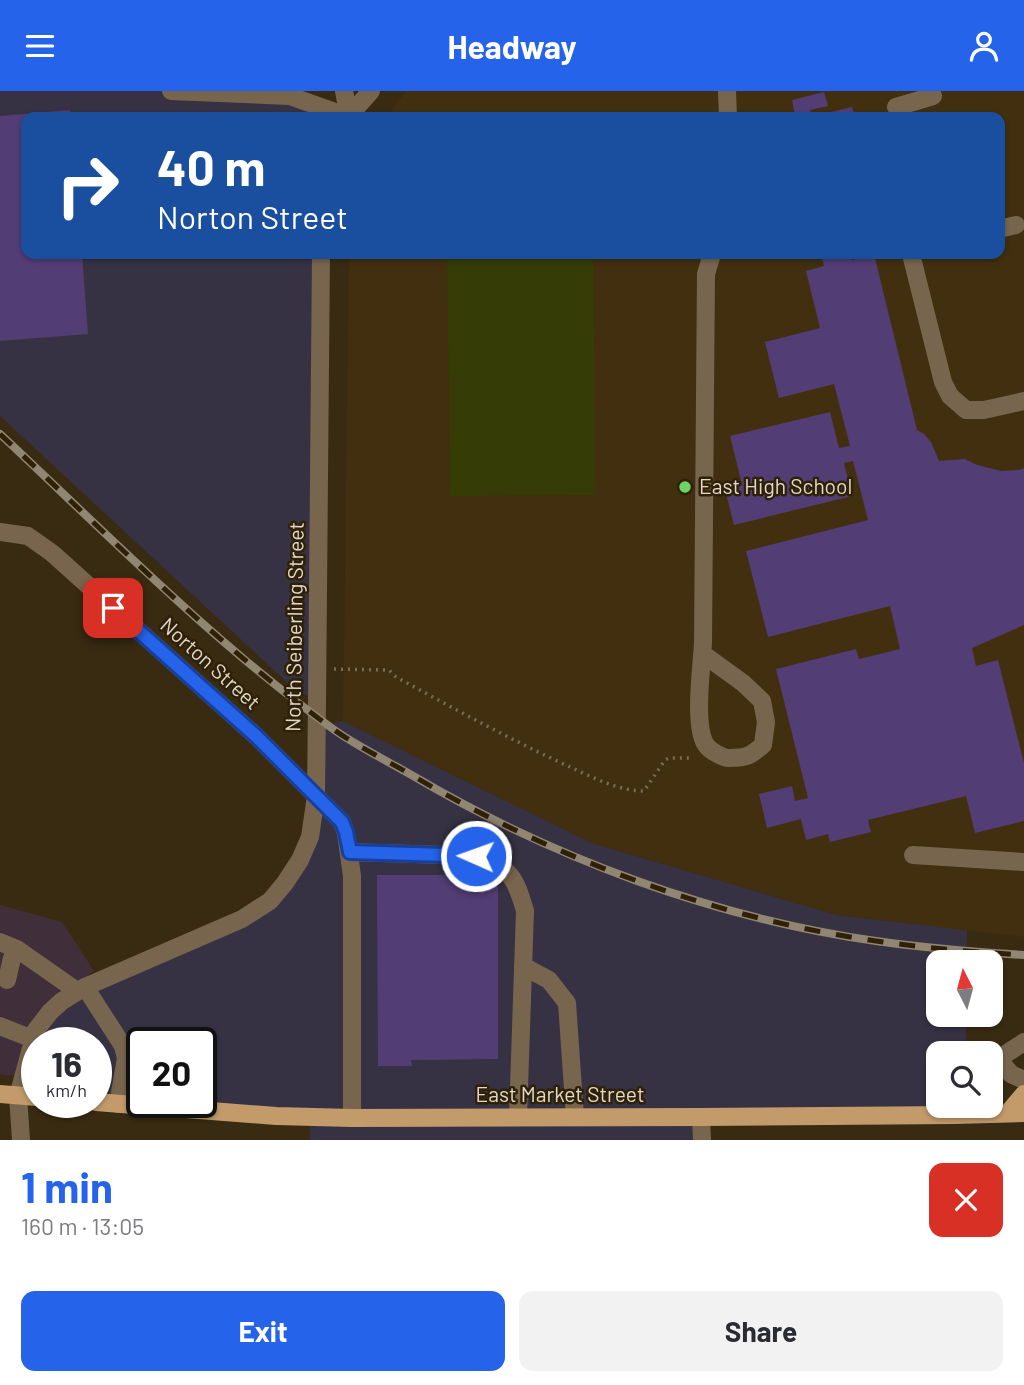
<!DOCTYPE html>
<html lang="en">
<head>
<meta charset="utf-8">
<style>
  body { margin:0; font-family:Barlow,sans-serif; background:#f2f2f3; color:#2b2b33; height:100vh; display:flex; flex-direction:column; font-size:26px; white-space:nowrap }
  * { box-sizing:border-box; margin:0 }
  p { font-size:23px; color:#7c7c81 }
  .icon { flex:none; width:38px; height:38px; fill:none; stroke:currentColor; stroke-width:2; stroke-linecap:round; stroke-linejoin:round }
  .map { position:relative; height:1049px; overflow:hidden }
  .details { display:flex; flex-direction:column; background:#fff; flex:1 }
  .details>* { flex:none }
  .hud { position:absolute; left:21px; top:21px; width:984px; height:147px; border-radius:14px; box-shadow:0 2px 5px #0004; background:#1a4fa0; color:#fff; overflow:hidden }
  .needle { width:46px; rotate:354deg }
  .fabs { position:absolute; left:926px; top:859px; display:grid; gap:14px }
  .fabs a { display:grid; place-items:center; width:77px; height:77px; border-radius:14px; background:#fff; box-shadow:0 2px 5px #0004; font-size:35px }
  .speed { position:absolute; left:21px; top:936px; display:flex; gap:14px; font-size:35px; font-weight:700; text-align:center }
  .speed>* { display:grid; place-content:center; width:91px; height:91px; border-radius:50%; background:#fff; box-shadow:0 2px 5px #0004; line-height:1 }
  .speed small { font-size:18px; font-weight:400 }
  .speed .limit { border:4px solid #111; border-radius:10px; background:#fff; color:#111 }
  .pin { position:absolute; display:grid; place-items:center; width:60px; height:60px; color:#fff; margin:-30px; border-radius:14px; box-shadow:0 4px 10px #0006 }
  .me { position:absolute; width:77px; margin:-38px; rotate:272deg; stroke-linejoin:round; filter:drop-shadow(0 0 5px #0008) }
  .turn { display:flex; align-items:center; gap:24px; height:147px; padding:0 21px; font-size:32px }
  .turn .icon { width:91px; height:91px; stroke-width:2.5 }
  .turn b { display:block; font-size:49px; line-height:60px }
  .round { display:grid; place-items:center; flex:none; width:74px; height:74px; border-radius:14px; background:#f2f2f3 }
  .headline { display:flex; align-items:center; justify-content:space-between; height:119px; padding:0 21px }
  h1 { font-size:42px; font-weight:700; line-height:52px; color:#2563eb }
  .button { display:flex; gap:14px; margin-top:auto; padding:14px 21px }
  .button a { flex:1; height:80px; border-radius:14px; background:#2563eb; color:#fff; font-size:28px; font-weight:700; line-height:80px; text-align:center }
  .button a+a { background:#f2f2f3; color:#2b2b33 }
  header { display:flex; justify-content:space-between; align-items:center; height:91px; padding:0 21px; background:#2563eb; color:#fff; font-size:32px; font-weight:700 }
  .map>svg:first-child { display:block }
  .commercial { fill:#402f3a }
  .industrial { fill:#363243 }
  .built { fill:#412f0f }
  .green { fill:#363c06 }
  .building { fill:#533d75 }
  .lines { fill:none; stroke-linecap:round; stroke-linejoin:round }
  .path { stroke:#796d58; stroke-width:3.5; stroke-dasharray:2 5; stroke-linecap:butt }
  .minor { stroke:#78654e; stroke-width:18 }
  .major { stroke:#c39b6b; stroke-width:18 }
  .rail-casing { stroke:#918672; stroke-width:8 }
  .rail { stroke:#2f2108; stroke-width:5; stroke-dasharray:16; stroke-linecap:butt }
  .route-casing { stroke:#184099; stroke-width:18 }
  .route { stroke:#2563eb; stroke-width:12 }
  .poi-dot { fill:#6ed360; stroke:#2f2108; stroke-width:2.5 }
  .labels { text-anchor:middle; stroke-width:5; stroke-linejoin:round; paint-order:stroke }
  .poi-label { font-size:21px; fill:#e1d8ca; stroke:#2f2108; text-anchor:start }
  .street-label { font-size:21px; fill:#e1d8ca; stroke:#2f2108 }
</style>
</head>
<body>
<header><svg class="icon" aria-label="menu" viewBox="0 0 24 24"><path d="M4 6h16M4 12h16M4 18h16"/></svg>Headway<svg class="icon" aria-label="person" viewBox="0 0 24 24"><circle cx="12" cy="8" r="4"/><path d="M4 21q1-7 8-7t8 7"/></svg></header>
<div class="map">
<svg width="1024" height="1049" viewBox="0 0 1024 1049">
  <rect width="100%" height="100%" fill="#392b12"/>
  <path class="commercial" d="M0,814l62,17 32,49 -31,23 -46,82 -17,-2z"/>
  <path class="industrial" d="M0,0h171l119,5 59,21h-323v137h295l-4,448 -26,-16 -291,-270z
    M343,630l249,122 245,72 130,15v32l-29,1v52h28v38h-28v53h27v4l-608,1v-240l-37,-78 3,-67z
    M320,716l17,17 9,30 1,259 -146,-10v-60h-59v57l-46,-4v-53h-58l8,-17 26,-27 203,-97z
    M310,1030l384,1 1,18h-385z"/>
  <path class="built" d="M406,0h618v846l-187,-22 -245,-72 -249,-122 6,-467h650v-137h-613z"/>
  <path class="green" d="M447,163h146l3,241 -146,1z"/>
  <path class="building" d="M824,1l4,14 -18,4 2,7h-11l-1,-4 -5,2 -3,-15z
    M852,16l3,10h-41v-1z
    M70,19v7h-44v137h56l6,80 -88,7v-225z
    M821,163h29l2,6 22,-6 43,176 7,4 7,8 8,19 26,-2 12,6 24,6 18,-1 5,-2v157l-52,23 4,18 22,-6 26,103v58l-49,12 -9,-37 -98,24 3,12 -41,10 -2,-8 -22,6 -5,-21 -34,9 -8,-34 33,-8 3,15 13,-3 -32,-129 80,-20 3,10 41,-10 -10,-43 -122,31 -22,-86 122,-31 -15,-59 -9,2 8,33 -118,29 -9,-36 17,-4 -12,-49 100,-24 9,36 11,-2 -16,-62 -55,14 -14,-56 55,-14 -14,-57 18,-5z
    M377,784h121v184l-87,1 1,6h-34z"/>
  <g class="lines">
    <path class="path" d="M334,578l55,1 7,7c57,31 113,62 172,89 24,11 50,25 76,25l21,-31 4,-2h24"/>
    <path class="minor" d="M171,0l119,5 59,21
      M344,0l5,26
      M727,0l1,26
      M896,16l37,-11
      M348,26l23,-26
      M999,138l17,-4
      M911,163l32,128 7,14 16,14h18l40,-9
      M0,441l28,4 24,17 204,183 86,86 4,11 6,43v242
      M703,563l40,29 19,18 4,21 -3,23c-13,11 -16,13 -34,13 -6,0 -19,-7 -23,-13 -13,-19 -4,-79 -3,-103l3,-368 6,-20
      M350,761l126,4c34,10 40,23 49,55l-7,206
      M913,764l111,7
      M0,851l17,7 60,42
      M523,875l26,14 18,23 8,114
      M7,889l5,-22
      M85,896l38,59 3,12 -8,46
      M0,935l33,13
      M1024,951l-26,17 13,15 13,6
      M123,955l19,3
      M701,1026l1,23
      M21,1049l-3,-44 18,-66 14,-18 12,-11 23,-14 157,-68 28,-18 15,-18 15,-23 10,-23 6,-41 1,-94 4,-448"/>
    <path class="major" d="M0,1003l37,3
      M96,1011l180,14 76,2 349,-1 254,-2 69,-2
      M1008,1022l16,-19"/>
    <g class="rail-casing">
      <path id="rail" d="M0,343c108,101 213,208 333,295 25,18 55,32 82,48 140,82 300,141 461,164 49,7 99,11 148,14"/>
    </g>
    <use href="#rail" class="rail"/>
  </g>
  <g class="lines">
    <g class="route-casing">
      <path id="route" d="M113,517l143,128 86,86 4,10 4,20 126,4"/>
    </g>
    <use href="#route" class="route"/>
  </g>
  <circle class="poi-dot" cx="685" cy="396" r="7"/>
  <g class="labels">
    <g class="poi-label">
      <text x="699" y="403">East High School</text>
    </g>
    <g class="street-label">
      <text transform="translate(295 536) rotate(-89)" y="7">North Seiberling Street</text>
      <text transform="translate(210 573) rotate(42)" y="7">Norton Street</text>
      <text x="560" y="1011">East Market Street</text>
    </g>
  </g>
</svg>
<div class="fabs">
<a><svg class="needle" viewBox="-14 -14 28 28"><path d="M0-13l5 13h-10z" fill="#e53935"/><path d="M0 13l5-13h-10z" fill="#7c7c81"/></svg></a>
<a><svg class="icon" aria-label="search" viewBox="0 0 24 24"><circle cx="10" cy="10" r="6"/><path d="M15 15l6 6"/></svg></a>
</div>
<div class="speed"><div>16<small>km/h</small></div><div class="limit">20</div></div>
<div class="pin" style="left:113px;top:517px;background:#d93025"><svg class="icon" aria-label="arrive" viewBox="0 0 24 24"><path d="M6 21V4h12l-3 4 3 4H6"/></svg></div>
<svg class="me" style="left:476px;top:765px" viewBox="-20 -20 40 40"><circle r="17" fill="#2563eb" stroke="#fff" stroke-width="3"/><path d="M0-11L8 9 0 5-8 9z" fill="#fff"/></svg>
<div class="hud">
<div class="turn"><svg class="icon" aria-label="right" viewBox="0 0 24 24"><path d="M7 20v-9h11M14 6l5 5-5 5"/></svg><div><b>40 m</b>Norton Street</div></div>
</div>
</div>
<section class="details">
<div class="headline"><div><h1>1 min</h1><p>160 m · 13:05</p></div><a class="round" style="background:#d93025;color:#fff"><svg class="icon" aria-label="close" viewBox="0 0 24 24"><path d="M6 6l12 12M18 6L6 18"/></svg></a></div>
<div class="button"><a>Exit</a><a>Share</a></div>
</section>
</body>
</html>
